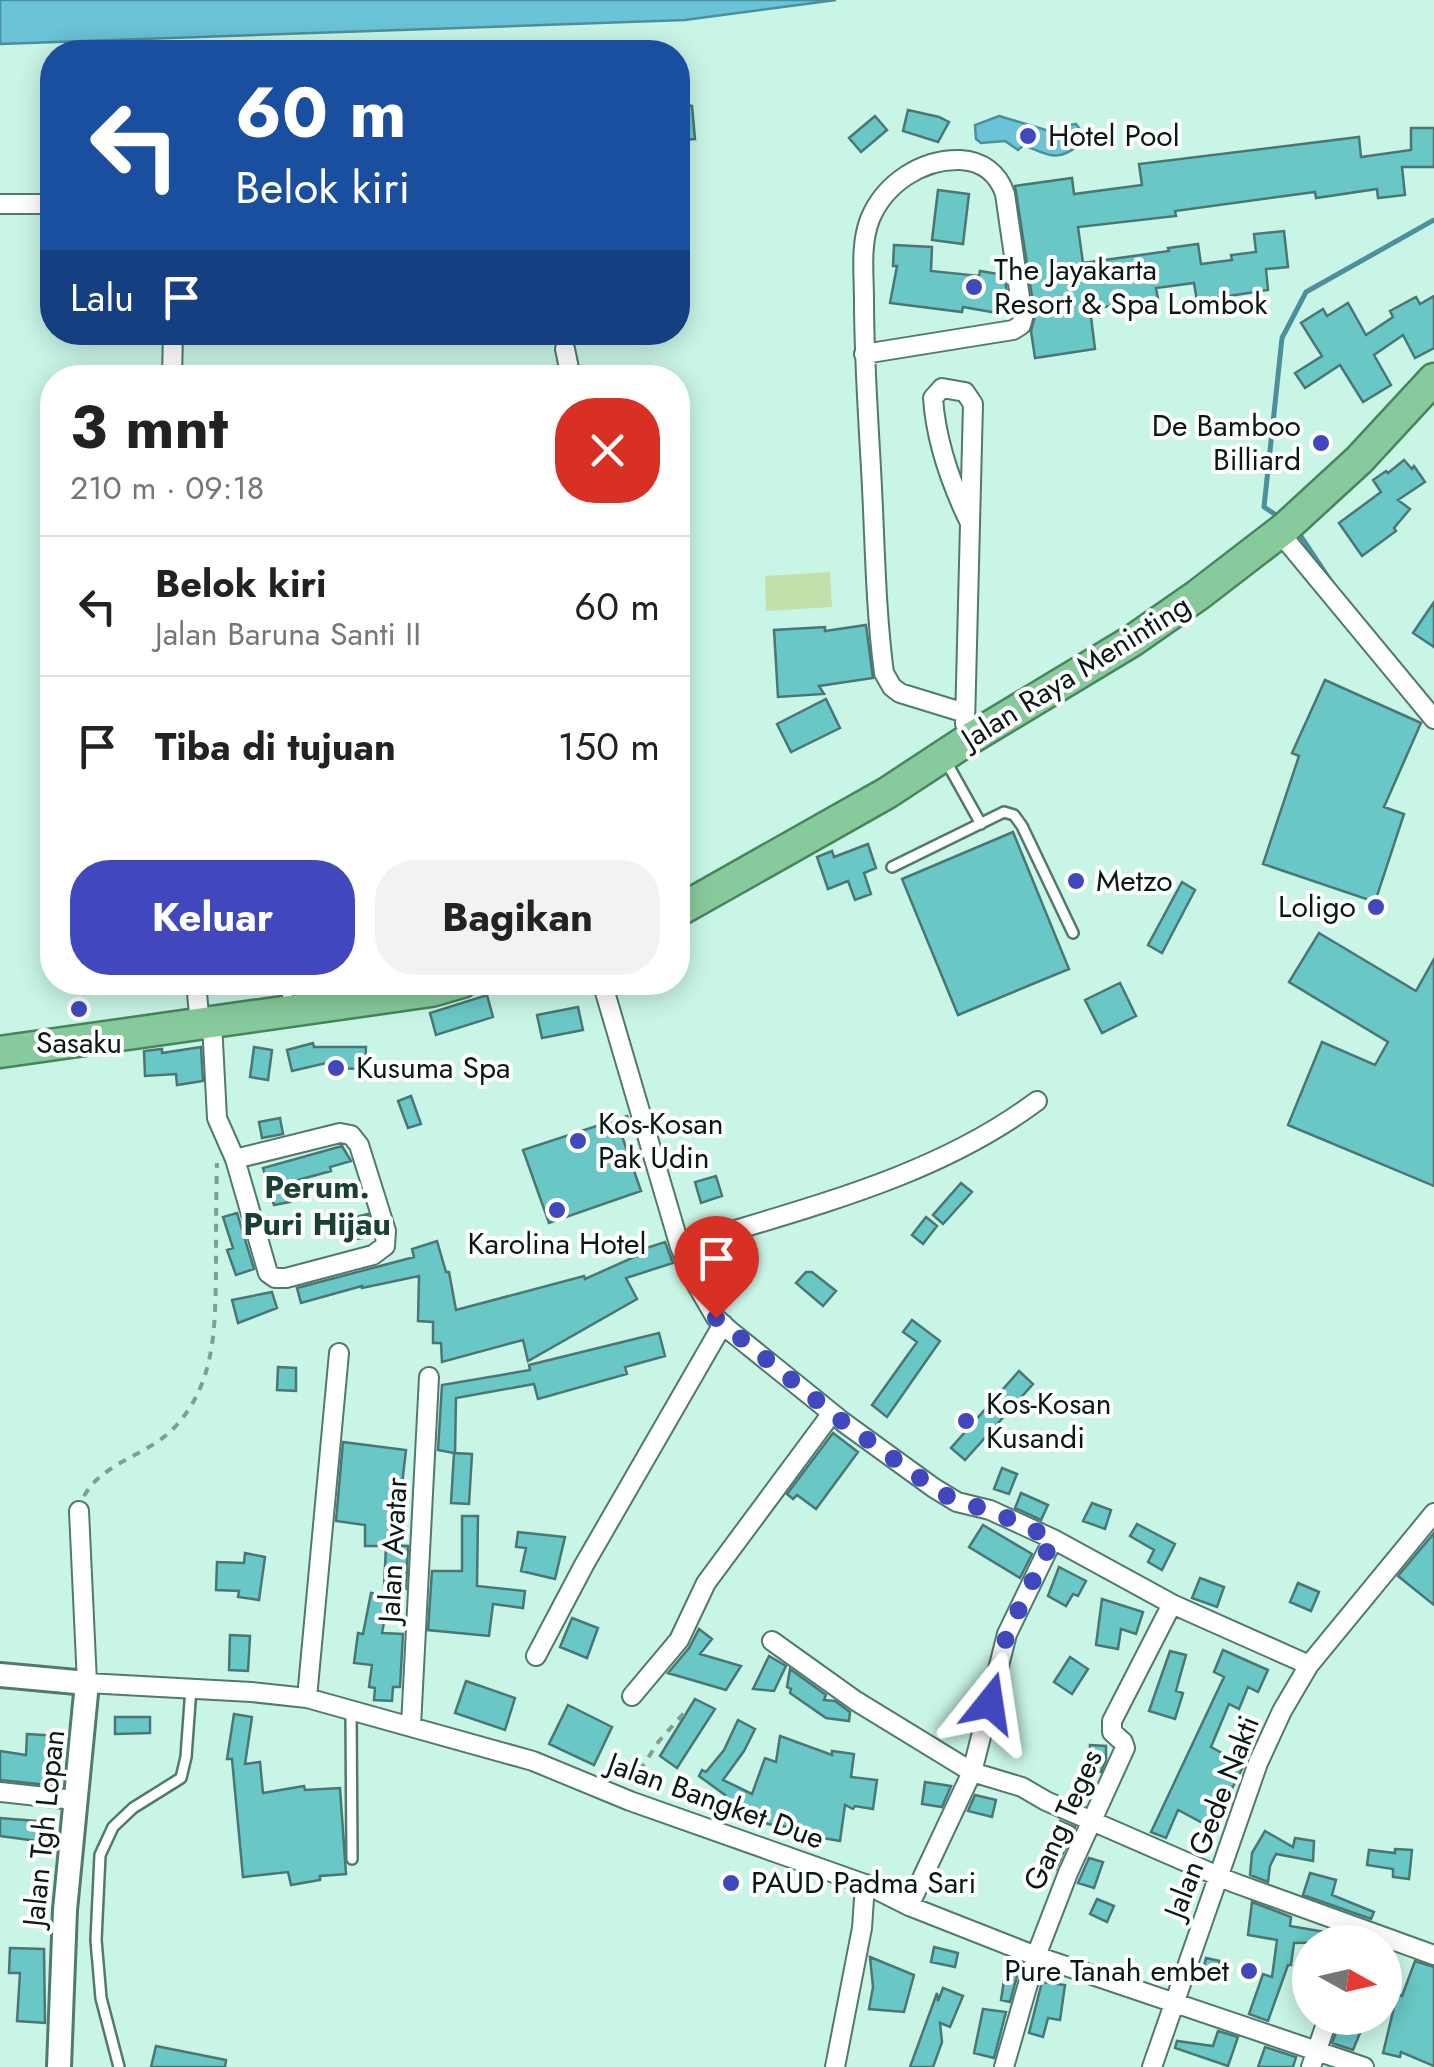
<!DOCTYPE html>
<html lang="id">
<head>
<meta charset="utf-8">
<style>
  body { margin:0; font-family:Jost,sans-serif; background:#f2f2f2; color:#222; height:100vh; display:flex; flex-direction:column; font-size:38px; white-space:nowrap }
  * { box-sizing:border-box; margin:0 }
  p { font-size:32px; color:#767676 }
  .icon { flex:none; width:55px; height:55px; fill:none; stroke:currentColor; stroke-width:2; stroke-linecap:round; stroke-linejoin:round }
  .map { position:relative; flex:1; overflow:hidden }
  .side { position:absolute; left:40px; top:365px; width:650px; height:630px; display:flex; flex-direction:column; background:#fff; border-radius:40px; box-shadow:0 5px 25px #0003 }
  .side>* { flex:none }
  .guide { position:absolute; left:40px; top:40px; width:650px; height:305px; border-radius:40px; box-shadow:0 5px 25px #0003; background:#1a4fa0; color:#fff; overflow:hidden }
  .needle { width:65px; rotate:98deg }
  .controls { position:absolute; left:1292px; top:1925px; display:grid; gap:20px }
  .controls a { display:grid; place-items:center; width:110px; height:110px; border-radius:50%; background:#fff; box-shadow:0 5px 25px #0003; font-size:50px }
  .pin { position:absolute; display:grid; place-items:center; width:85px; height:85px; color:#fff; margin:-102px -42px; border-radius:50% 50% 50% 0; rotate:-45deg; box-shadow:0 0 10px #0007 }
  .pin .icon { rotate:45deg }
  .me { position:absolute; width:110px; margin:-55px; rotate:15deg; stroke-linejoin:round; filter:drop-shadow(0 0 8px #0008) }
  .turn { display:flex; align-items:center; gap:35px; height:210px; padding:0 30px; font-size:45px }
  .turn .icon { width:130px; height:130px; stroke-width:2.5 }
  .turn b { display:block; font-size:70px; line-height:85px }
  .then { display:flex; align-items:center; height:95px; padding:0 30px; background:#0003; gap:20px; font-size:38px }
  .round { display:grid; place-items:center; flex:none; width:105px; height:105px; border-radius:40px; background:#f2f2f2 }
  .headline { display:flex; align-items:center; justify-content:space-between; height:170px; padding:0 30px }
  h1 { font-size:60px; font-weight:700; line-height:75px }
  .cta { display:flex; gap:20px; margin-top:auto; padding:20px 30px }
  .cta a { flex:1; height:115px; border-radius:40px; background:#4148bd; color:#fff; font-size:40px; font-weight:700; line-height:115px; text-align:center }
  .cta a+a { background:#f2f2f2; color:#222 }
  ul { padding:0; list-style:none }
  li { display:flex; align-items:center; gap:30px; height:140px; padding:0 30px; border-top:2px solid #e0e0e0 }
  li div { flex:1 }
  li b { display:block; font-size:38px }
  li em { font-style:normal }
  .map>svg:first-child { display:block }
  .green { fill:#c1e0aa }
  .water { fill:#6ac3d7; stroke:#4d909d; stroke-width:2.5 }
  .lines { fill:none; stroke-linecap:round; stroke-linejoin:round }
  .stream { stroke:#4d909d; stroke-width:5 }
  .building { fill:#69c8c5; stroke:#4a7675; stroke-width:2.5 }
  .service-casing { stroke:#51796c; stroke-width:14 }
  .minor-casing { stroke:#51796c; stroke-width:22 }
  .tertiary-casing { stroke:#51796c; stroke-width:28 }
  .trunk-casing { stroke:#47855d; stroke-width:35 }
  .path { stroke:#7d9f94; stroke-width:4; stroke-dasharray:8 8; stroke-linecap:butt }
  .service { stroke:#fff; stroke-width:9 }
  .minor { stroke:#fff; stroke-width:18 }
  .tertiary { stroke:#fff; stroke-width:22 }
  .trunk { stroke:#87cb9c; stroke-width:30 }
  .route { stroke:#4148bd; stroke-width:18; stroke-dasharray:0 32.4 }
  .poi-dot { fill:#4148bd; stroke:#fff; stroke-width:4 }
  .labels { text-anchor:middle; stroke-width:8; stroke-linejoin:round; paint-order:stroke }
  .poi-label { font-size:30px; fill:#091a15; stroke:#fff; text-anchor:start }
  .street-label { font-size:30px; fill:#091a15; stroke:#fff }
  .neighbourhood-label { font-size:32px; font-weight:bold; fill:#194036; stroke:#fff }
</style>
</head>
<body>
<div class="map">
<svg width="1434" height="2067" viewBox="0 0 1434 2067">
  <rect width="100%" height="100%" fill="#c9f5e6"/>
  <path class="green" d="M830,572l2,35 -66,4 -1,-35z"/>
  <path class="water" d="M0,0h836l-151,20 -685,24z
    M999,116l57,17h7l6,-8 7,-1 7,9 -3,11c-22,19 -32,11 -56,1l-6,5 -13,-9 -24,2 -5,-4 -1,-14z"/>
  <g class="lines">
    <path class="stream" d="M1279,517l-15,-10 18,-169 24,-46 128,-72
      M1296,529l38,57"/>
  </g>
  <path class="building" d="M678,102l14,4 3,33 -14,1z
    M908,110l31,7 10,5 -11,20 -35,-11z
    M875,116l12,14 -26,22 -12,-14z
    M1411,128h23v39h-32l3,28 -27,3 -1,-9 -61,9 -1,-6 -140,19 1,5 -98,11 5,36 86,-12 -1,-3 30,-4 3,20 31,-4 -1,-5 25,-3 -2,-18 30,-3 4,36 -22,2 2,21 -71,11 -3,-18 -38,5 2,11 -68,10 5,40 -60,9 -4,-27 4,-15 -20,-130 57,-8 2,16 68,-9 -3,-21 220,-27 2,20 50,-7z
    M938,190l31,4 -6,50 -31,-4z
    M894,245l38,2 -1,24 48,5 1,-5 24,4 3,17 -4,22 -40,-7 -1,5 -72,-9 7,-37h-4z
    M1434,296v52l-19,10 -12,-23 -29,20 17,30 -28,17 -23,-37 -35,23 -10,-15 27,-17 -21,-33 22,-14 4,7 21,-13 18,32 27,-18 -3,-6 26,-14 4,7z
    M1404,460l8,9 2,-3 11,16 -27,18 12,9 -16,19 2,3 -34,25 -23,-33 42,-31 -8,-12 13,-9 2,2z
    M1434,602v45l-21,-14z
    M866,625l7,53 -54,8 5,8 -46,3 -4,-67 51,-3v4z
    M1325,680l96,43 -37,84 20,7 -29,88 -112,-38 36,-108 -7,-3z
    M826,699l14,29 -49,24 -14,-28z
    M1013,832l56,137 -111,46 -56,-136z
    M868,844l8,24 -12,5 7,21 -16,6 -7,-19 -20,8 -11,-32 15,-6 2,6z
    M1182,882l13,8 -33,63 -14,-8z
    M1319,933l97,58 18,-32v227l-146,-61 34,-83 53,23 13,-23 -99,-60z
    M1120,983l16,33 -34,17 -17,-33z
    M487,995l6,22 -57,18 -6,-22z
    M578,1007l5,23 -41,8 -5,-23z
    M313,1043l1,4h52l-1,22 -39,-1v-5l-34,8 -5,-21z
    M201,1047l2,34 -26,4 -1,-11 -31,2 -1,-25 18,-2v4z
    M254,1047l18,3 -4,30 -18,-3z
    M411,1096l10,28 -13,4 -10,-27z
    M627,1116l6,16 -11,4 19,55 -92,32 -26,-73z
    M280,1118l3,16 -21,4 -3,-16z
    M342,1146l9,15 -21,6 1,4 -44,12 3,19 -16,3 -11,-37z
    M716,1176l6,20 -21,7 -6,-21z
    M961,1183l11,9 -29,32 -10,-9z
    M237,1213l17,56 -18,6 -9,-25 6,-2 -10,-31z
    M368,1214l5,22 -17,3 -4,-21z
    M926,1217l11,9 -14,18 -11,-9z
    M437,1241l9,31h3l7,38 128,-34 1,3 56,-25 -1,-4 25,-8 8,21 -47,15 11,21 -109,62 -5,-21 -81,22 -1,-19h-8v-21l-15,-1 1,-45 -57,12v-2l-61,17 -4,-15 117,-31 -2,-8z
    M806,1272h6l24,19 -13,15 -27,-23z
    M272,1292l5,16 -39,15 -6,-23z
    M912,1320l28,21 -53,76 -15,-12 45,-63 -14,-10z
    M659,1333l6,23 -40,11 2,7 -89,25 -4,-15 -78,14 -1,55 17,1 -3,50 -18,-1 3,-50 -16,-3 4,-65 88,-15 -1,-5z
    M278,1367l18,1v23l-19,-1z
    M1019,1371l14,13 -68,76 -14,-12z
    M833,1433l25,19 -42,57 -19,-14 -4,4 -6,-5z
    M343,1442l63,8 -5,43 -7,-1 -7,53 21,1 -2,43 -22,-2 2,-41h-21v-21l-29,-4z
    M1002,1468l15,6 -8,20 -15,-5z
    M1021,1493l27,12 -7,15 -26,-12z
    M1092,1503l19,7 -6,19 -22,-8z
    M462,1516h16l-1,70 48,5 -2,17 -30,-4 -4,32 -61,-6 4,-59h30z
    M1137,1524l38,20 -13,26 -14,-8 6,-12 -24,-14z
    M983,1525l49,29 -12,24 -51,-31z
    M518,1532l47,5 -10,42 -34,-8 5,-23 -10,-1z
    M1434,1533v72l-36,-29z
    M245,1553l20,4 -6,43 -21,-3 1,-6 -23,-1 1,-28 27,1z
    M1059,1567l27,14 -8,15 -5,-2 -7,12 -18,-10z
    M1200,1578l24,9 -7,20 -25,-9z
    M1298,1583l21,9 -8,19 -21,-9z
    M371,1593l18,3 -7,37 21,1 -3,53h-7l-1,14 -18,-1 1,-12 -6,-1 3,-22 -18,-2 4,-30 5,1z
    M1102,1599l41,13 -7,22 -15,-5 -3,20 -22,-4z
    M572,1618l26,10 -11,30 -27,-11z
    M699,1629l13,10 -12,15 41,12 -15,24 -58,-17 21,-25z
    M230,1635l20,1 -2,35 -19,-1z
    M1223,1650l45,20 -10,22 -10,-5 -9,22 -10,-5 -18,43 33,18 -32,63 -34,-18 -12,28 -15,-6 73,-155 -10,-5z
    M1170,1651l16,4 -10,36 7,2 -8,26 -26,-8z
    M769,1656l17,10 -12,25 -21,-2z
    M1070,1657l18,12 -16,25 -18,-12z
    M790,1669l36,26 -2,5 11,1 15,11 -1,9 -23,-3 -36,-25 1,-4 -4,-2z
    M466,1681l49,17 -10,32 -50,-17z
    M695,1699l20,10 -38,59 -17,-12z
    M568,1705l44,22 -18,38 -45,-21z
    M234,1714l18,3 -7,47 15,-2 3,31 41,-7 1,4 35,-2 6,86 -26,2v4l-29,5 -3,-13 -45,5 -11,-118h-5z
    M115,1717h35v16l-35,1z
    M738,1720l17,9 -11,22 -21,29 29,14 13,-36 11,4 4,-26 52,19v-4l22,3 -3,23 26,3 -4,29 -18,-3 -2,3 -8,-4 -5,36 -17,-3 -1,3 -27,-9 1,-4 -28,-4 -48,-19 5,-10 -26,-19 3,-6 4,2 18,-22z
    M27,1734l32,2 -2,50 -57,-6v-29l26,4z
    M1090,1745l16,1v14l-5,12 -12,-1z
    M925,1782l26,4 -9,21 -20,-3z
    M975,1795l21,5 -4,17 -24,-6z
    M0,1818l48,4 -3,20 -45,-6z
    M1060,1821l15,6 -19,42 -2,-1z
    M1265,1831l28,16 2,-9 19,3 -1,20 -37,-7 -6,12 -2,16 -18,-7 2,-22z
    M1395,1849l17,1 -3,29 -16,-2v-8l-26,-4 2,-15 26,3z
    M1089,1858l14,4 -9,26 -16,-5z
    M1310,1873l26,7 -4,15 42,17 -3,7 -68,-24z
    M1097,1899l17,7 -7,16 -17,-8z
    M1252,1902l39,15 -1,9 53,9v7l-49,1 -3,22h-3l-20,56 -19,-7 14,-40 9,3 5,-37 -29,-5z
    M934,1947l24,6 -3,14 -24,-5z
    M10,1948l34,1 1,74 -28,-2 3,-48h-11z
    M870,1957l44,18 -10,37 -35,-3 4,-22z
    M1206,1958l14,3 -4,21 -15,-3z
    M1415,1961l19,6v99l-33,-14 -1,5 -17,-4 14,-58 5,1z
    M1006,1967l13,2 -9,33 -9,-2z
    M1042,1982l23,3 -5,35 -12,-2 -5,19 -14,-4z
    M943,1988l20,8 -13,31 -10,-4 2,19 -9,25h-23l27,-74 1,8z
    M983,2009l23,3 -12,46 -20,-5z
    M1339,2025l21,8 -7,17 -21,-7z
    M1218,2031l20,6 -10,29 -53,-18 2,-7 36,5z
    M156,2046l70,14 -1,7h-74z
    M1265,2047l31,10 -3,10h-35z"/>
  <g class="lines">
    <g class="service-casing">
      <path id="service" d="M947,763l34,61
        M892,867l112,-55 10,3 8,11 51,107
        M287,982l1,23
        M351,1711l1,148
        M119,2067l-18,-69 -5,-58 4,-85 13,-28 20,-19 48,-30 5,-21 5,-69"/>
    </g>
    <g class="minor-casing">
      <path id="minor" d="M0,204h52
        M565,349l6,29
        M864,354l149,-24 8,-5 2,-7 -18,-124c-7,-21 -23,-33 -45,-34 -38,-1 -75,23 -90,59 -10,26 -6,55 -6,82 0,56 4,112 7,168 4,67 4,137 13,204l8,14 8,6 65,20
        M172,378l1,-46
        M1280,533l154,186
        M965,724l8,-320 -8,-12 -23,-4 -9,10c3,44 18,86 37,125
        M196,982l4,44
        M602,982l78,265 15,35 21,36 13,12 114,92 91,66 23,14 33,8 63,29 119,65 137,61
        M212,1023l5,95 18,41 33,114 7,5h11l87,-23 12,-9 1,-15 -27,-86 -8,-10 -11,-2 -105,26
        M680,1247c123,-39 253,-68 357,-146
        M79,1511l8,172 164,9 56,6 226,63 97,40 235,83 44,22 127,50 328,111
        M772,1641l84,60 116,71 50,15 24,14 186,81 202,73
        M536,1656l48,-91 139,-241
        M632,1696l47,-56 27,-57 126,-170
        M307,1698l32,-345
        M411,1726l18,-349
        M0,1792l74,8
        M909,1906l63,-134 35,-138 46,-95
        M835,2067l27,-139 3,-44
        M1004,2067l32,-111 32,-83 57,-125 -2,-6 -11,-10v-11l60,-117
        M1152,2067l106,-304 24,-52 27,-46 125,-152
        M1311,2067l17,-49"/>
    </g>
    <g class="tertiary-casing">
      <path id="tertiary" d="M0,1675l87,8 -22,227 -6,157"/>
    </g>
    <g class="trunk-casing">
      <path id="trunk" d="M678,911l209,-118 79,-52 166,-100 66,-46 87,-67 74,-68 75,-81
        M0,1052l431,-61 31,-9"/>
    </g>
    <path class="path" d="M84,1496c19,-34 63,-40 90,-68 42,-45 41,-100 42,-158 0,-36 0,-71 1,-107
      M631,1784l28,-43 25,-28"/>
    <use href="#service" class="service"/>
    <use href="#minor" class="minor"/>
    <use href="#tertiary" class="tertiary"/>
    <use href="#trunk" class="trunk"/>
  </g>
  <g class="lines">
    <path class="route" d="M716,1318l127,104 91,66 23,14 33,8 63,29 -46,95 -17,69"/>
  </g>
  <g class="poi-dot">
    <circle cx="1028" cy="136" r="10"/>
    <circle cx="974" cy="287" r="10"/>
    <circle cx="1321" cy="443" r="10"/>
    <circle cx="1076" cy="881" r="10"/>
    <circle cx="1376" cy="907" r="10"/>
    <circle cx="79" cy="1009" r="10"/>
    <circle cx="336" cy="1068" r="10"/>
    <circle cx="578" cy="1141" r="10"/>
    <circle cx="557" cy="1210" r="10"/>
    <circle cx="966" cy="1421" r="10"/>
    <circle cx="731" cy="1883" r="10"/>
    <circle cx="1249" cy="1971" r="10"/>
  </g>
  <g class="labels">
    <g class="poi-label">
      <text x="1048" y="146">Hotel Pool</text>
      <text x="994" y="280">The Jayakarta<tspan x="994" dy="34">Resort &amp; Spa Lombok</tspan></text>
      <text x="1301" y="436" text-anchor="end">De Bamboo<tspan x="1301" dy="34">Billiard</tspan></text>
      <text x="1096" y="891">Metzo</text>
      <text x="1356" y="917" text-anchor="end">Loligo</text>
      <text x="79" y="1053" text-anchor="middle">Sasaku</text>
      <text x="356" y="1078">Kusuma Spa</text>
      <text x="598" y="1134">Kos-Kosan<tspan x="598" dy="34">Pak Udin</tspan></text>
      <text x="557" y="1254" text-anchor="middle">Karolina Hotel</text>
      <text x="986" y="1414">Kos-Kosan<tspan x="986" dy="34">Kusandi</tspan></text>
      <text x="751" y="1893">PAUD Padma Sari</text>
      <text x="1229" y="1981" text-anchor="end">Pure Tanah embet</text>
    </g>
    <g class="street-label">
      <text transform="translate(1076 672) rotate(-32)" y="10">Jalan Raya Meninting</text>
      <text transform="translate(393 1550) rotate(-87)" y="10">Jalan Avatar</text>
      <text transform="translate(716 1801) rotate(20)" y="10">Jalan Bangket Due</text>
      <text transform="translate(1212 1817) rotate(-69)" y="10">Jalan Gede Nakti</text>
      <text transform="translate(1063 1820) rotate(-66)" y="10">Gang Teges</text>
      <text transform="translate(44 1828) rotate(-84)" y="10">Jalan Tgh Lopan</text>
    </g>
    <g class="neighbourhood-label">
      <text x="317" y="1198">Perum.<tspan x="317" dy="37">Puri Hijau</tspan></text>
    </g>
  </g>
</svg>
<div class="controls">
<a><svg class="needle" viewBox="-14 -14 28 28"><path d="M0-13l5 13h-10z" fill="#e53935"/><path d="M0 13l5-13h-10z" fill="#767676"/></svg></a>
</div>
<div class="pin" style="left:716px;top:1318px;background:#d93025"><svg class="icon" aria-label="arrive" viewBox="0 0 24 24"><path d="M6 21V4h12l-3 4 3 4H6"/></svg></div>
<svg class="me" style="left:990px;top:1703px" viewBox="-20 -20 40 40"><path d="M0-17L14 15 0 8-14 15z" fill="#4148bd" stroke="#fff" stroke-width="4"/></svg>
<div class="guide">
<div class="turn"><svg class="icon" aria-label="left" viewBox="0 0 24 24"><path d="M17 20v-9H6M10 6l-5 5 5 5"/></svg><div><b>60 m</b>Belok kiri</div></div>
<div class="then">Lalu<svg class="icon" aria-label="arrive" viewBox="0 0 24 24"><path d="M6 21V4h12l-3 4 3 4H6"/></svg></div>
</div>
<section class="side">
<div class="headline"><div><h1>3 mnt</h1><p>210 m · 09:18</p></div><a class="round" style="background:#d93025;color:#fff"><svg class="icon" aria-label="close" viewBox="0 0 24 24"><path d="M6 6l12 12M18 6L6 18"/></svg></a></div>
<ul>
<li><svg class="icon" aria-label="left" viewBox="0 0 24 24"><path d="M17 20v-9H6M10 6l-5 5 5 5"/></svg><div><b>Belok kiri</b><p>Jalan Baruna Santi II</p></div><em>60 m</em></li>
<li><svg class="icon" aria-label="arrive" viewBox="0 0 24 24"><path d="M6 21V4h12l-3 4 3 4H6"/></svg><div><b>Tiba di tujuan</b></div><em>150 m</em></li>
</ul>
<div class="cta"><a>Keluar</a><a>Bagikan</a></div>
</section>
</div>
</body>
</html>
